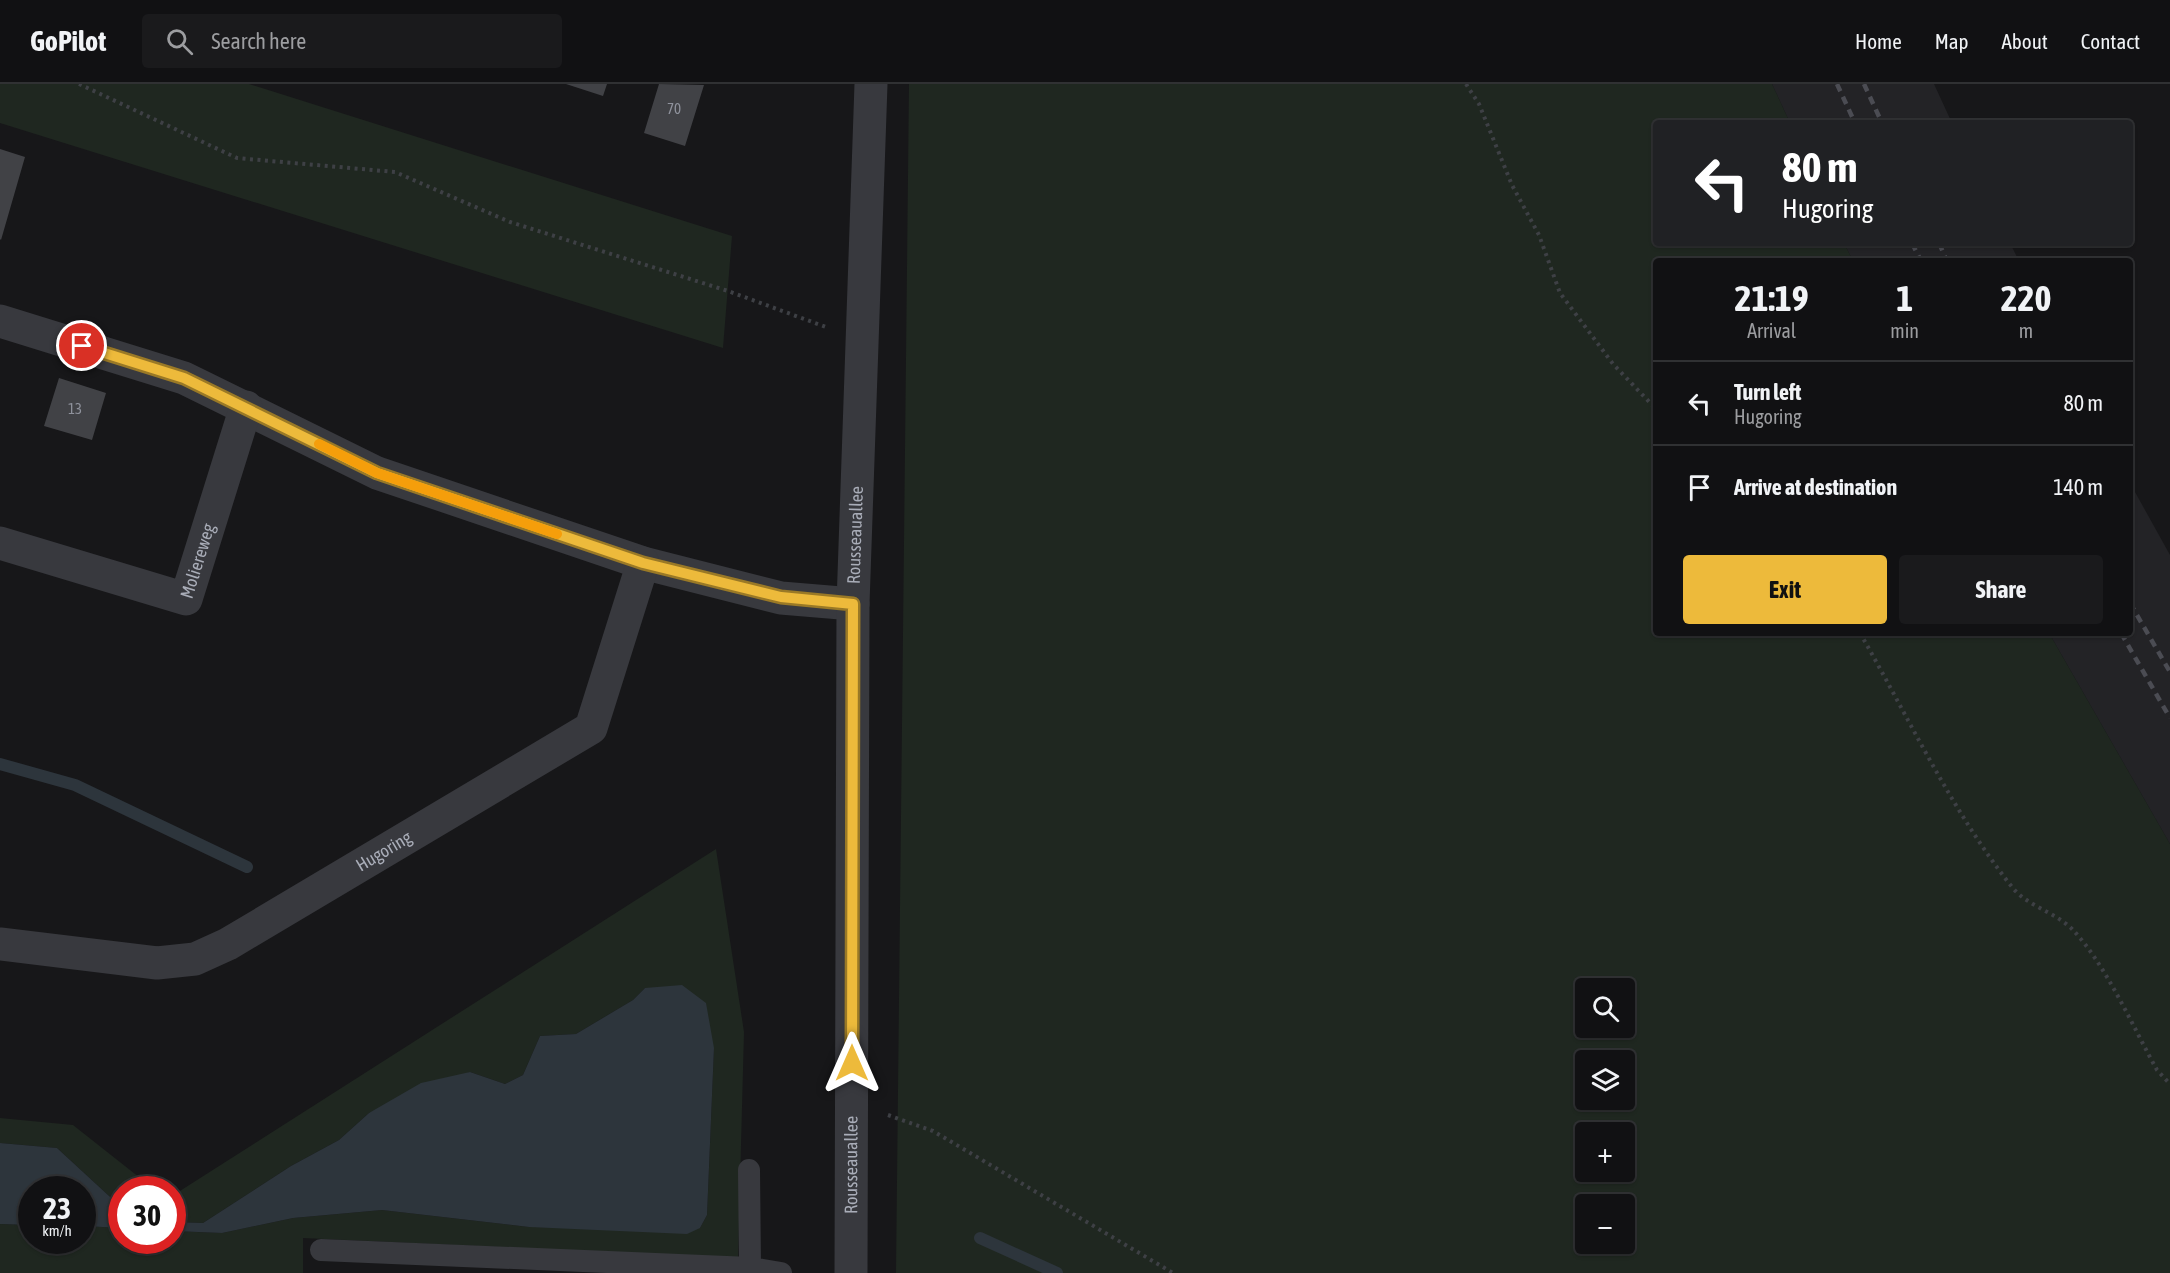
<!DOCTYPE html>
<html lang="en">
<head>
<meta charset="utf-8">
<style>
  body { margin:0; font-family:"Asap Condensed",sans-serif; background:#1a1a1c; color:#f1f3f6; height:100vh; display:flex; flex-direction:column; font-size:22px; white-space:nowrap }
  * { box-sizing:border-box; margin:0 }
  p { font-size:20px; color:#9c9da0 }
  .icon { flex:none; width:33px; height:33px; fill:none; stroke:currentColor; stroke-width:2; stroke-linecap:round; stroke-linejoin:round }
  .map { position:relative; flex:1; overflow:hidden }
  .drawer { position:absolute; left:1653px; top:174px; width:480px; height:378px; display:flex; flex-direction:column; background:#111113; border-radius:6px; box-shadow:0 2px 4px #0004,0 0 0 2px #303133 }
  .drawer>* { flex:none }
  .banner { position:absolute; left:1653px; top:36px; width:480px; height:126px; border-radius:6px; box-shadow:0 2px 4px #0004,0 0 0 2px #303133; background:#202124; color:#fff; overflow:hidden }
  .tools { position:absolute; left:1575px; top:894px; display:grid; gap:12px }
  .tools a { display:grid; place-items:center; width:60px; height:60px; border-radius:6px; background:#111113; box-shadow:0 2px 4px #0004,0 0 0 2px #303133; font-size:30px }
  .speed { position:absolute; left:18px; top:1092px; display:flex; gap:12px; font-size:30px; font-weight:700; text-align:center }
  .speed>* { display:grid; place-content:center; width:78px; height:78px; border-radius:50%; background:#111113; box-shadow:0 2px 4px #0004,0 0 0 2px #303133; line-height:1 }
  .speed small { font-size:15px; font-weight:400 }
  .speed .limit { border:9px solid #d22; background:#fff; color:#111 }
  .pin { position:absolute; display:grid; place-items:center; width:51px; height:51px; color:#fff; margin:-26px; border:3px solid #fff; border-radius:50%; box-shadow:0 2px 6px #0007 }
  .me { position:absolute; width:66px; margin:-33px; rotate:0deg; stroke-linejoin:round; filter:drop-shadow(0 0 4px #0008) }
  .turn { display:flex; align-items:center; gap:21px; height:126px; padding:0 30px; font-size:27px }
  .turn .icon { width:78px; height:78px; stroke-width:2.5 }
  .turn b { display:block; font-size:42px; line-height:51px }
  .eta { display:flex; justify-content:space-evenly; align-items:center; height:102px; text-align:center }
  .eta b { font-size:36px; font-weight:700; line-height:42px }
  .primary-button { display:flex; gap:12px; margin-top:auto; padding:12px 30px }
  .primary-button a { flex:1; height:69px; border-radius:6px; background:#edba3b; color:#111; font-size:24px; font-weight:700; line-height:69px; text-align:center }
  .primary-button a+a { background:#1a1a1c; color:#f1f3f6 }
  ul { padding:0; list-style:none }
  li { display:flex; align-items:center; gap:18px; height:84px; padding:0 30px; border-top:2px solid #303133 }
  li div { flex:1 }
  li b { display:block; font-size:22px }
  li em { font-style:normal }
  header { display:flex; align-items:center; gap:36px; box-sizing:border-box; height:84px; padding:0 30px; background:#111113; border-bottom:2px solid #303133 }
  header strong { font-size:28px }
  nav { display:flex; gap:33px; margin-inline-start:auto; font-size:21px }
  .search { width:420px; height:54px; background:#1a1a1c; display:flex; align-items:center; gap:15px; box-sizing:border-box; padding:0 21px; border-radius:6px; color:#9c9da0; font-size:22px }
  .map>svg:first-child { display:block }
  .built { fill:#232326 }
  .green { fill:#1f2720; fill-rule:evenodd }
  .water { fill:#2d353c }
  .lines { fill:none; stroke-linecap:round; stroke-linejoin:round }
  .stream { stroke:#2d353c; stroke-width:12 }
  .building { fill:#414246 }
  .path { stroke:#3e4045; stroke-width:4; stroke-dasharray:3 4.5; stroke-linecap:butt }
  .service { stroke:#38393e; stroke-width:22 }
  .minor { stroke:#38393e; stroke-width:33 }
  .rail { stroke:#4b4c53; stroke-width:4.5; stroke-dasharray:8 6; stroke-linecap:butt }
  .route-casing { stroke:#9a7926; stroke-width:15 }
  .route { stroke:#edba3b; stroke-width:10 }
  .slow { stroke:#f59e0b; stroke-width:10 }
  .labels { text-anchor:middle; stroke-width:4.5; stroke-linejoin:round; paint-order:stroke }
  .number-label { font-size:15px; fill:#8f929c }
  .street-label { font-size:18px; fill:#a9adb8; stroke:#121214 }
</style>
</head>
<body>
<header>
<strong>GoPilot</strong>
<div class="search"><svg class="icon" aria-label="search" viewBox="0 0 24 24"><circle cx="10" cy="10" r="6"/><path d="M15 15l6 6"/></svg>Search here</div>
<nav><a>Home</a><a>Map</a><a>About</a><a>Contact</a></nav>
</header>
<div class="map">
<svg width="2170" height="1189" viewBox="0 0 2170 1189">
  <rect width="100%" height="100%" fill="#171719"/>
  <path class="built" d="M1772,0h162l18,39h-162z
    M1844,159h166l9,18h-166z
    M2130,399l40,72v289l-121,-211h81z"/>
  <path class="green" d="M0,0h249l483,152 -9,112 -723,-225z
    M909,0h863l18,39h-134v120h188l9,18h-197v372h393l121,211v429h-1274zM1624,904v40h-38v-40zM1624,976v40h-38v-40zM1624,1048v40h-38v-40zM1586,1120h38v40h-38z
    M716,765l28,183 -6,226 -435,-20v35h-303v-49l31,1 1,15h50l1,-14 38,2 1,12h50l1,-9 49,2 71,-15 89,-8 147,17 171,1 7,-13 7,-167 -69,-60 -12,12 -57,34 -36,2 -17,39 -18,9 -35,-12 -101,41 -30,27 -48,26 -88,57 -30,-1 -1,-26z
    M0,1034l73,7 81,64 -32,1 -1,17 -64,-59 -57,-5z"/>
  <path class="water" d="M682,901l24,18 8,45 -7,167 -7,13 -13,6 -158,-7 -147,-17 -89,8 -71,15 -49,-2v-9l30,1 88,-57 48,-26 30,-27 52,-30 49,-11 35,12 18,-9 17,-39 36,-2 57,-34 12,-12z
    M0,1059l57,5 64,59v21l-38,-2 -1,-36h-50l-1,35 -31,-1z"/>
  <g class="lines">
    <path class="stream" d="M0,680l75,21 172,82
      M980,1154l77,35"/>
  </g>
  <path class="building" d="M566,0h41l-4,12z
    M659,0l45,1 -19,61 -41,-13z
    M0,65l25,8 -24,83 -1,-1z
    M59,294l47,15 -14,47 -48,-14z"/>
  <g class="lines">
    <path class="path" d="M79,0l158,74 158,14 115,50 218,69 98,36
      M1466,0l13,20 33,81 27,50 21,58 53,71 43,45
      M1860,549c49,85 91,177 152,254 15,19 43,25 60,42 33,34 61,98 85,141l13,14
      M888,1031l45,16 240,142"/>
    <path class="service" d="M749,1086l1,98
      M321,1166l429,18 31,5"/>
    <g class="minor">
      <path d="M0,237l184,57 193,95 266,90 138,35 72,6"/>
      <path id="s1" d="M0,459l186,56 60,-192"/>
      <path id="s2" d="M0,860l157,19 38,-4 33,-15 363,-216 52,-165"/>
      <path id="s3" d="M851,1189l2,-669 18,-520"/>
    </g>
    <path class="rail" d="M1837,0l18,39
      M1864,0l18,39
      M1912,159l9,18
      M1939,159l8,18
      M2130,519l40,69
      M2121,549l49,85"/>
  </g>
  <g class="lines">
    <g class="route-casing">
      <path id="route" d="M82,262l102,32 193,95 266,90 138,34 72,7 -1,459"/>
    </g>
    <use href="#route" class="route"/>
    <path class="slow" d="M319,360l58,29 180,61"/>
  </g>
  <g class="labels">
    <g class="number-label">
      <text x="674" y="30">70</text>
      <text x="75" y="330">13</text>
    </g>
    <g class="street-label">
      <text dy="6" stroke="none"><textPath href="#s3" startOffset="738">Rousseauallee</textPath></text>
      <text dy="6" stroke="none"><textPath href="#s1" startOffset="234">Moliereweg</textPath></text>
      <text dy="6" stroke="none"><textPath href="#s2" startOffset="414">Hugoring</textPath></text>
      <text dy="6" stroke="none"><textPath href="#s3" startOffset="108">Rousseauallee</textPath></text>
    </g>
  </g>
</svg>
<div class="tools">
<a><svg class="icon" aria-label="search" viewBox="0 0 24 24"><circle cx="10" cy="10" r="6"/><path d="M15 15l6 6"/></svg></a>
<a><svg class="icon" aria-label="layers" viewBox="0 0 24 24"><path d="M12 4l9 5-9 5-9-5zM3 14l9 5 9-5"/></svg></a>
<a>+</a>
<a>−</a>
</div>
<div class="speed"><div>23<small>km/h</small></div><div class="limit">30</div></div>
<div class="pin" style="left:82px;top:262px;background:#d93025"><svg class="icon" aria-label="arrive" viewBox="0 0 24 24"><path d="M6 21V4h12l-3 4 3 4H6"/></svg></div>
<svg class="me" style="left:852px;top:979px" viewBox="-20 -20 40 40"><path d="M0-17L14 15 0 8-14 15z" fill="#edba3b" stroke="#fff" stroke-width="4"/></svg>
<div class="banner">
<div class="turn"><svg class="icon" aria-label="left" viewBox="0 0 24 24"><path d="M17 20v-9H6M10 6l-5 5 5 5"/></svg><div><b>80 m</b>Hugoring</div></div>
</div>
<section class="drawer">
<div class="eta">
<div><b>21:19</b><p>Arrival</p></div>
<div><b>1</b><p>min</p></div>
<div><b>220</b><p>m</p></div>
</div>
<ul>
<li><svg class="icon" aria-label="left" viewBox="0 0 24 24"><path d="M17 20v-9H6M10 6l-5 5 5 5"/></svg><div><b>Turn left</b><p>Hugoring</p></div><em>80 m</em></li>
<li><svg class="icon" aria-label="arrive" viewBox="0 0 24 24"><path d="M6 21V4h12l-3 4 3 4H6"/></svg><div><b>Arrive at destination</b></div><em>140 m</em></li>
</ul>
<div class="primary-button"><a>Exit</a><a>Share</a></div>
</section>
</div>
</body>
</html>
